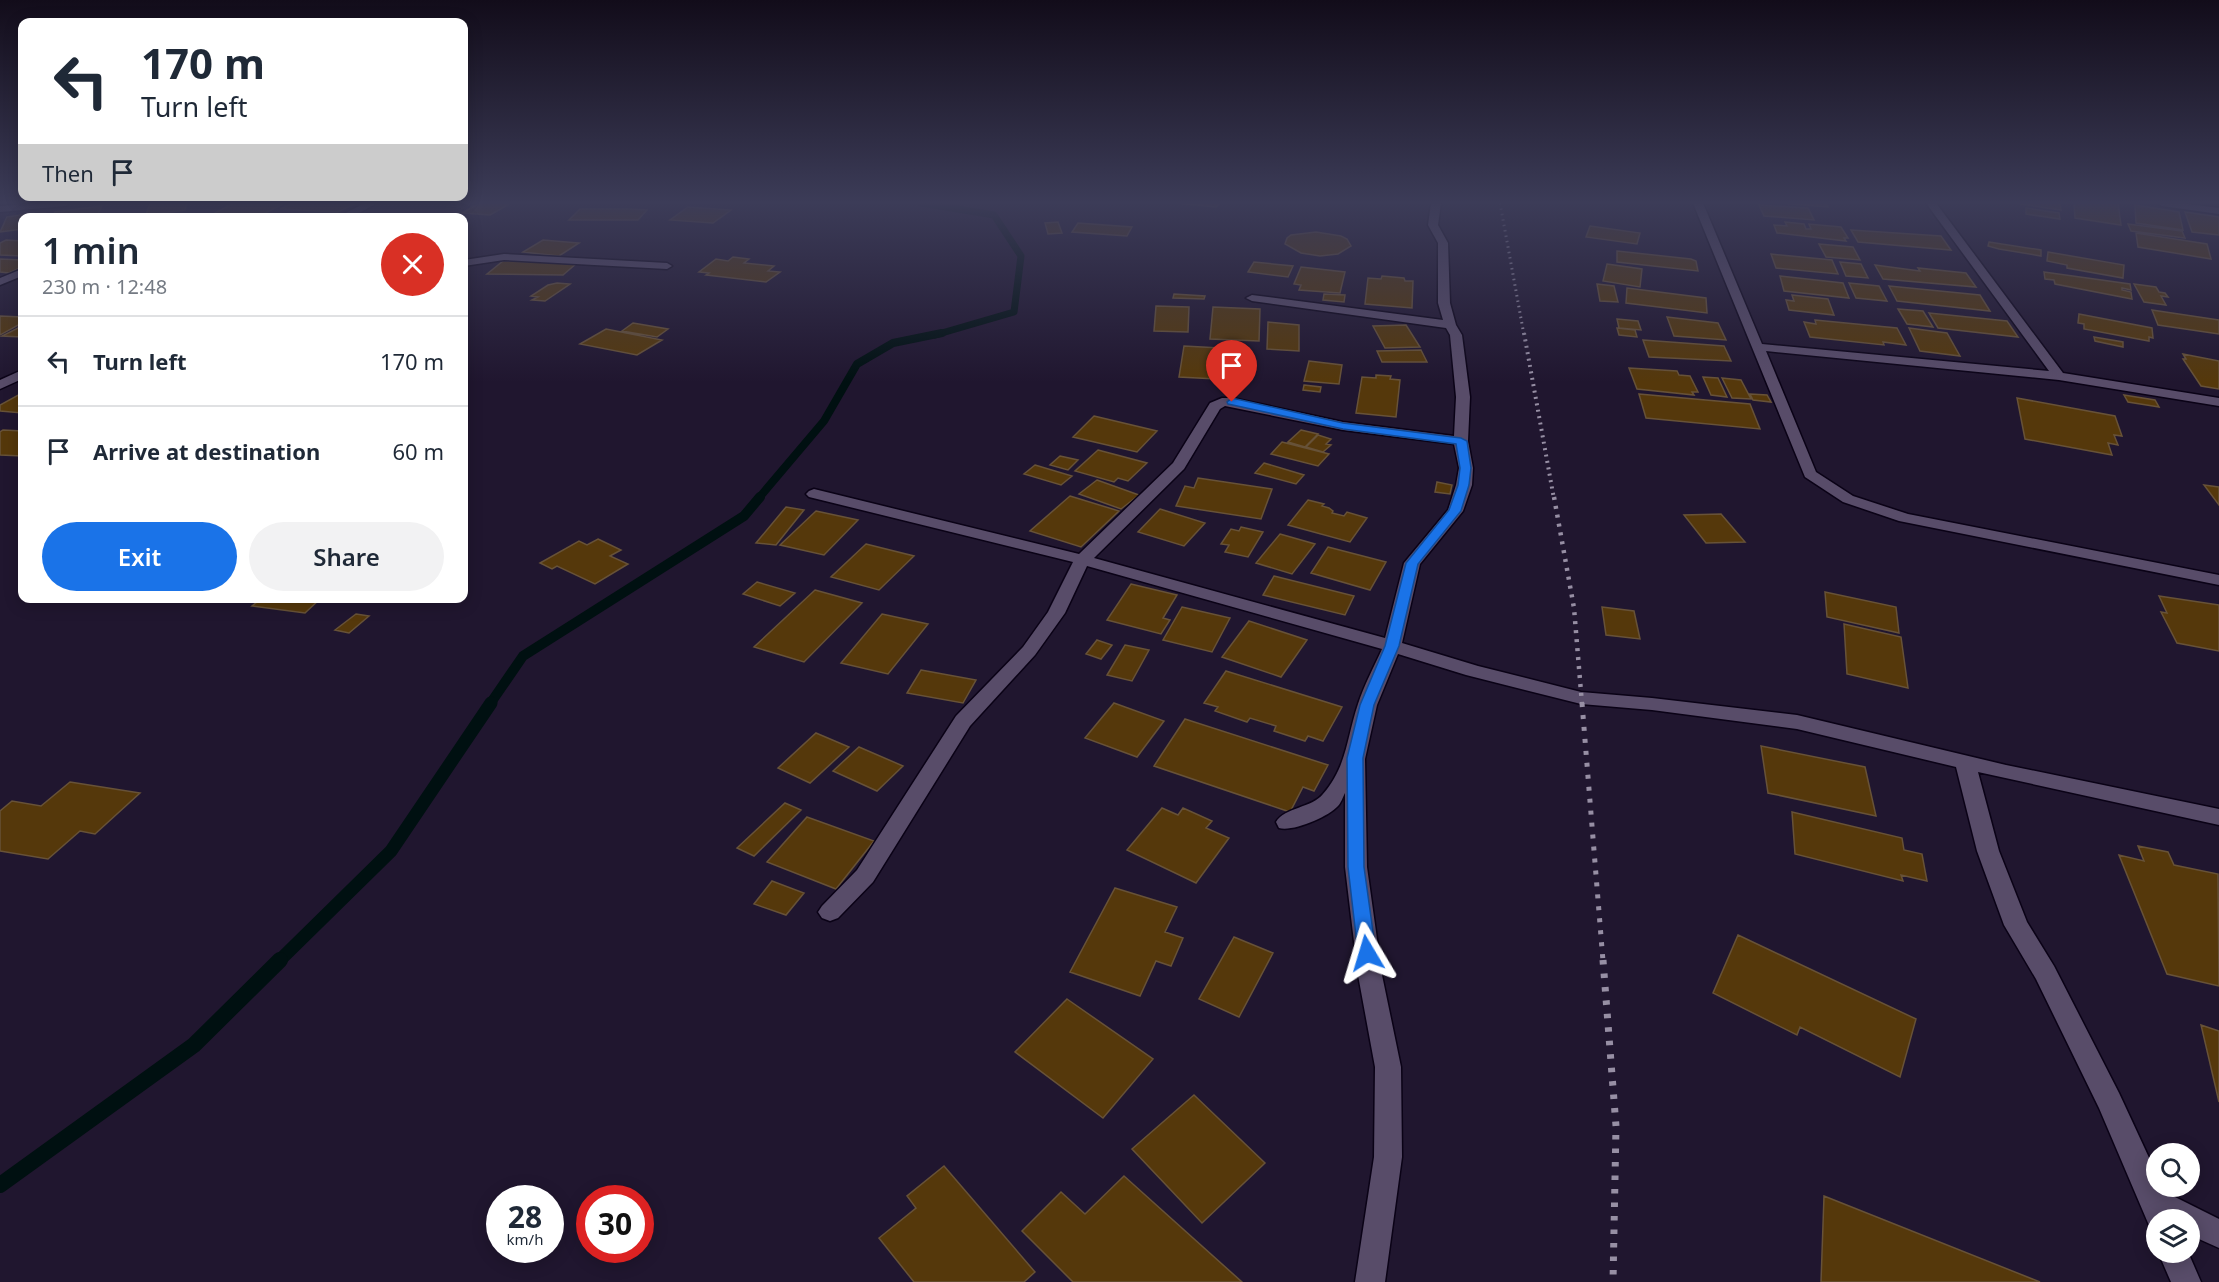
<!DOCTYPE html>
<html lang="en">
<head>
<meta charset="utf-8">
<style>
  body { margin:0; font-family:"Noto Sans",sans-serif; background:#f2f2f3; color:#1f2937; height:100vh; display:flex; flex-direction:column; font-size:22px; white-space:nowrap }
  * { box-sizing:border-box; margin:0 }
  p { font-size:20px; color:#747a83 }
  .icon { flex:none; width:33px; height:33px; fill:none; stroke:currentColor; stroke-width:2; stroke-linecap:round; stroke-linejoin:round }
  .map { position:relative; flex:1; overflow:hidden }
  .drawer { position:absolute; left:18px; top:213px; width:450px; height:390px; display:flex; flex-direction:column; background:#fff; border-radius:12px; box-shadow:0 3px 15px #0003 }
  .drawer>* { flex:none }
  .guide { position:absolute; left:18px; top:18px; width:450px; height:183px; border-radius:12px; box-shadow:0 3px 15px #0003; background:#fff; color:#1f2937; overflow:hidden }
  .tools { position:absolute; left:2146px; top:1143px; display:grid; gap:12px }
  .tools a { display:grid; place-items:center; width:54px; height:54px; border-radius:50%; background:#fff; box-shadow:0 3px 15px #0003; font-size:30px }
  .speed { position:absolute; left:486px; top:1185px; display:flex; gap:12px; font-size:30px; font-weight:700; text-align:center }
  .speed>* { display:grid; place-content:center; width:78px; height:78px; border-radius:50%; background:#fff; box-shadow:0 3px 15px #0003; line-height:1 }
  .speed small { font-size:15px; font-weight:400 }
  .speed .limit { border:9px solid #d22; background:#fff; color:#111 }
  .pin { position:absolute; display:grid; place-items:center; width:51px; height:51px; color:#fff; margin:-62px -26px; border-radius:50% 50% 50% 0; rotate:-45deg; box-shadow:0 0 6px #0007 }
  .pin .icon { rotate:45deg }
  .me { position:absolute; width:66px; margin:-33px; rotate:353deg; stroke-linejoin:round; filter:drop-shadow(0 0 4px #0008) }
  .turn { display:flex; align-items:center; gap:21px; height:126px; padding:0 24px; font-size:27px }
  .turn .icon { width:78px; height:78px; stroke-width:2.5 }
  .turn b { display:block; font-size:42px; line-height:51px }
  .then { display:flex; align-items:center; height:57px; padding:0 24px; background:#0003; gap:12px; font-size:22px }
  .round { display:grid; place-items:center; flex:none; width:63px; height:63px; border-radius:32px; background:#f2f2f3 }
  .summary { display:flex; align-items:center; justify-content:space-between; height:102px; padding:0 24px }
  h1 { font-size:36px; font-weight:600; line-height:45px }
  .cta { display:flex; gap:12px; margin-top:auto; padding:12px 24px }
  .cta a { flex:1; height:69px; border-radius:36px; background:#1a73e8; color:#fff; font-size:24px; font-weight:600; line-height:69px; text-align:center }
  .cta a+a { background:#f2f2f3; color:#1f2937 }
  ul { padding:0; list-style:none }
  li { display:flex; align-items:center; gap:18px; height:90px; padding:0 24px; border-top:2px solid #e0e1e3 }
  li div { flex:1 }
  li b { display:block; font-size:22px }
  li em { font-style:normal }
  .map>svg:first-child { display:block }
  .lines { fill:none; stroke-linecap:round; stroke-linejoin:round }
  .stream-far4 { stroke:#001011; stroke-width:7 }
  .stream-far3 { stroke:#001011; stroke-width:8 }
  .stream-far2 { stroke:#001011; stroke-width:10 }
  .stream-far1 { stroke:#001011; stroke-width:13 }
  .stream { stroke:#001011; stroke-width:16 }
  .building { fill:#55380b; stroke:#675238; stroke-width:1.5 }
  .minor-casing { stroke:#0a0216; stroke-width:3 }
  .minor { fill:#584c69; fill-rule:evenodd }
  .rail-far4 { stroke:#978fa4; stroke-width:3; stroke-dasharray:1.5 4; stroke-linecap:butt }
  .rail-far3 { stroke:#978fa4; stroke-width:4; stroke-dasharray:2 4.5; stroke-linecap:butt }
  .rail-far2 { stroke:#978fa4; stroke-width:4.5; stroke-dasharray:3 6; stroke-linecap:butt }
  .rail-far1 { stroke:#978fa4; stroke-width:5; stroke-dasharray:4 8; stroke-linecap:butt }
  .rail { stroke:#978fa4; stroke-width:7; stroke-dasharray:4.5 9; stroke-linecap:butt }
  .route { fill:#1a73e8; stroke:#114b97; stroke-width:1.5 }
</style>
</head>
<body>
<div class="map">
<svg width="2219" height="1282" viewBox="0 0 2219 1282">
  <rect width="100%" height="100%" fill="#20162f"/>
  <g class="lines">
    <path class="stream-far4" d="M921,203l73,12 27,41 -7,56 -79,23"/>
    <path class="stream-far3" d="M758,499l66,-78 33,-57 36,-21 49,-10"/>
    <path class="stream-far2" d="M490,704l33,-48 221,-140 16,-19"/>
    <path class="stream-far1" d="M279,961l112,-110 100,-148"/>
    <path class="stream" d="M0,1185l194,-140 86,-85"/>
  </g>
  <path class="building" d="M150,203h37l-2,7 -39,5z
    M234,203l47,2 -21,11 -47,-2z
    M294,203h62l-18,9 -58,-3z
    M480,203h31l-21,12 -28,-2z
    M1176,203h44l-4,4z
    M1780,203h46l2,4z
    M2021,203h39l1,7 -40,-6z
    M2074,203h44l3,22 -46,-7z
    M1759,205l49,3 6,12 -50,-4z
    M2135,205l44,7 4,18 -47,-7z
    M102,206l-6,12h-44l3,-6z
    M688,207l43,3 -18,13 -43,-3z
    M2026,208l33,5 1,6 -34,-5z
    M580,209h50l17,1 -9,10h-69z
    M2185,212l34,5v18l-27,-3z
    M33,213l-1,1 13,-1 -2,5h-21v11l-22,3 7,-15z
    M1058,222l4,11 -14,1 -3,-11z
    M1785,222l19,2 2,5h5l-2,-5 32,3 7,11h-4l2,3 -69,-8 -3,-8 13,1z
    M1078,223l54,4 -5,9 -55,-4z
    M2128,224l54,7 3,7 -54,-7z
    M1590,226l50,7 -3,11 -51,-7z
    M1851,230l90,6 10,14 -93,-8z
    M1316,232l25,4 6,3 4,7 -13,8 -18,2 -19,-3 -16,-9 2,-6 4,-3z
    M2136,233l71,11 4,15 -73,-12z
    M6,240l16,1v15l-22,-1v-12z
    M543,240l36,3 -20,13 -36,-4z
    M1989,242l52,8v6l-42,-7 -11,-3z
    M1819,244l34,3 7,13 -34,-3z
    M1617,251l74,8 5,2 2,10 -81,-9z
    M2048,252l76,13 -1,13 -56,-10v-3l-20,-4z
    M1771,254l61,6 6,14 -62,-6z
    M733,257l16,2 -5,4 30,3 -6,5 12,1 -14,10 -60,-7 3,-2 -10,-1 17,-13 12,2z
    M0,259l22,1v7l-13,6 -9,-1z
    M503,261l74,2 -14,12 -76,-1z
    M1254,262l39,4 -5,11 -40,-5z
    M1840,262l21,2 7,14 -22,-2z
    M1607,264l35,5 -2,18 -37,-6z
    M1875,265l45,6 -2,-3 48,5 10,14 -93,-8z
    M1301,267l44,5 -5,21 -41,-3 2,-5 -7,-1z
    M2044,272l86,12 1,6 -9,-2v2l9,2 1,7 -77,-15 -1,-4 -9,-1z
    M1382,276l22,2 1,3h8l-1,27 -47,-4 3,-26 13,1z
    M1780,276l63,7 6,15 -65,-7z
    M557,283l13,1 -25,17 -13,-1 6,-3 -7,-1 17,-11z
    M1849,283l30,3 8,15 -31,-3z
    M1597,284l17,2 4,16 -18,-1z
    M2134,284l22,3 3,5 6,1 3,4 -7,-1 5,9 -22,-3z
    M1889,286l91,9 10,16 -93,-10z
    M1627,288l79,10 1,15 -81,-10z
    M1174,294l31,2 -1,3 -31,-1z
    M1324,294l21,1 -1,7 -21,-2z
    M1792,295l36,4 6,16 -45,-5 -3,-10 8,1z
    M1156,306l33,1 -1,25 -34,-1z
    M1213,307l47,2 -1,32 -49,-2z
    M1898,309l25,2 10,16 -26,-3z
    M2152,310l67,10v14l-61,-9z
    M1929,313l78,8 11,16 -80,-9z
    M2079,314l73,14 1,10 -4,-1v4l-65,-12v-5l-6,-1z
    M0,316l22,1v6l-22,12z
    M1667,317l51,6 8,17 -52,-4z
    M1617,319l21,2 3,9 -22,-2z
    M1815,320l82,8 9,17 -23,-3 1,3 -74,-8 -6,-15 12,2z
    M1268,322l31,3v26l-32,-2z
    M633,323l35,6 -11,8 -35,-6z
    M1406,325l14,22 -35,1 -12,-22z
    M22,326v11l-20,-1z
    M1617,328l18,2 2,7 -18,-2z
    M1909,328l38,5 13,23 -40,-5z
    M606,329l56,11 -25,15 -57,-11z
    M2094,337l29,5v5l-28,-6z
    M1643,340l81,6 7,15 -82,-4z
    M1184,346l54,3 -3,31 -56,-3z
    M1421,350l6,12h-45l-5,-11z
    M2183,354l36,7v28l-18,-3 -18,-27h3z
    M1309,361l33,4 -3,19 -35,-3z
    M1629,368l48,3 2,4 11,1 8,16h-6l2,3 -57,-6z
    M1376,375l15,1 -1,3 10,1 -4,37 -40,-4 6,-36 14,1z
    M1703,377l15,1 9,19 -16,-2z
    M1722,378l19,2 10,19 -19,-1z
    M1304,385l17,2 -1,5 -17,-2z
    M22,393v20l-22,-2v-6z
    M1639,394l111,10 10,25 -114,-11z
    M1750,394l17,1 4,7 -18,-2z
    M2124,395l31,5 4,7 -31,-5z
    M2017,398l98,18 7,20 -8,-1 4,10 -10,-2 4,12 -87,-16z
    M1094,416l63,15 -20,21 -64,-15z
    M3,430l19,1v25l-22,-1v-23z
    M1301,430l17,4 -13,13 -17,-5z
    M1318,435l13,4 -5,5 5,1 -8,7 -17,-5z
    M1282,442l47,12 -11,12 -47,-12z
    M1098,450l49,13 -19,18 -10,-3 -4,4 -39,-11z
    M1060,456l18,4 -10,10 -18,-5z
    M1264,463l40,12 -8,9 -41,-11z
    M1035,465l37,11 -11,9 -37,-11z
    M1198,478l74,11 -11,30 -85,-13 9,-20 9,2z
    M1097,480l42,15 -18,14 -42,-15z
    M1437,482l15,3 -2,9 -15,-2z
    M2204,485l15,2v18z
    M1070,496l49,15 -38,36 -51,-16z
    M1308,500l16,4 -2,2 7,2 4,3 -1,2 12,3 3,-4 20,6 -17,24 -62,-17z
    M786,507l18,3 -28,35 -20,-2z
    M1160,509l45,14 -21,23 -46,-14z
    M816,511l42,9 -34,35 -44,-10z
    M1721,514l24,28 -39,1 -22,-28z
    M1241,527l22,5 -15,25 -23,-5 4,-7 -8,-1 10,-15 8,2z
    M1280,534l35,10 -23,30 -36,-11z
    M598,539l23,11 -11,6 18,8 -33,20 -38,-18 -5,3 -12,-6 39,-22 8,4z
    M866,544l48,12 -35,34 -48,-13z
    M1328,547l58,15 -16,28 -59,-17z
    M1274,576l80,20 -9,19 -82,-20z
    M757,582l38,11 -15,13 -37,-12z
    M1131,584l46,11 -14,23 7,2 -9,14 -54,-14z
    M815,590l47,13 -58,59 -50,-15z
    M1825,592l71,15 3,26 -72,-16z
    M2159,596l60,9v46l-42,-8 -16,-31 6,1z
    M262,598h59l-16,15 -53,-7z
    M1182,607l48,11 -18,34 -49,-12z
    M1602,607l32,4 6,28 -34,-4z
    M356,614l13,2 -20,17 -14,-3z
    M882,614l46,10 -40,50 -47,-11z
    M1249,621l58,19 -26,37 -59,-20z
    M1844,624l57,13 7,51 -61,-14z
    M1097,640l15,5 -11,14 -15,-5z
    M1125,645l24,5 -17,31 -25,-6z
    M921,670l55,10 -13,23 -56,-10z
    M1226,671l116,36 -19,34 -15,-5 -3,5 -31,-10 2,-5 -26,-8 -3,4 -32,-11 3,-4 -14,-4z
    M1114,703l50,18 -27,36 -52,-19z
    M1185,719l143,46 -14,26 -11,-4 -13,25 -136,-46z
    M816,733l33,14 -39,36 -32,-15z
    M1761,746l104,21 11,49 -108,-23z
    M859,747l44,19 -26,25 -44,-20z
    M70,782l70,11 -45,41 -15,-3 -32,28 -48,-8v-40l12,-10 29,5z
    M785,803l16,7 -47,46 -17,-8z
    M1162,808l16,7 5,-7 29,13 -6,7 23,10 -33,45 -69,-33z
    M1792,812l110,26 2,12 18,4 5,27 -26,-6 2,6 -108,-27z
    M807,817l67,24 -38,48 -69,-27z
    M2138,846l30,6 6,13 44,9 1,112 -52,-12 -48,-119 25,6z
    M772,881l32,12 -18,22 -32,-11z
    M1115,888l62,19 -12,25 18,6 -12,28 -15,-5 -16,35 -70,-24z
    M1738,935l178,84 -16,58 -100,-50 -3,8 -84,-42z
    M1234,937l39,16 -34,64 -40,-18z
    M1067,999l86,60 -50,59 -88,-66z
    M2201,1025l18,6v71z
    M1194,1095l71,68 -63,60 -70,-74z
    M944,1166l91,106 -11,10h-110l-35,-44 37,-30 -9,-12z
    M1124,1176l118,106h-169l-51,-51 39,-39 24,22z
    M1824,1196l216,86h-219z"/>
  <g class="lines">
    <g class="minor-casing">
      <path id="minor" d="M38,203h32l-5,3 -65,6v-6z
        M365,203h12l-27,15h-14z
        M1431,203h10l-3,22 10,18 2,60 6,22 6,10 8,62 -2,44 5,27 -1,17 -9,26 -43,53 -18,79 76,23 103,26 71,6 145,17 209,50 213,44v16l-241,-53 21,79 28,71 27,44 65,127 38,82v11h5l3,6 54,27v29l-29,-13v-15h-33v13l-6,-3 -52,-122 -63,-129 -32,-54 -27,-74 -21,-84 -159,-38 -145,-19 -71,-6 -115,-29 -68,-21 -21,51 -12,54 2,108 15,108 19,92 1,90 -17,125h-30l19,-125 1,-90 -17,-92 -13,-108v-74c-2,4 -4,10 -7,13 -10,11 -45,26 -59,22l-3,-6c9,-15 36,-14 47,-28 24,-27 24,-58 35,-90 6,-19 16,-37 24,-55l-295,-83 -22,47 -30,42 -65,71 -97,156 -35,36 -8,3 -8,-3 -4,-6 4,-6 35,-36 99,-154 67,-69 25,-35 25,-50 -264,-65 -3,-3 3,-3 5,-2 265,65 94,-91 37,-60 12,-5h10l111,24 111,14 2,-39 -6,-62 -4,-7 -194,-27 -6,-3 6,-3 191,25 -5,-17v-60l-10,-18zM1225,406l118,24 111,14 5,24 -3,17 -8,25 -44,53 -19,75 -291,-80 90,-89 36,-60z
        M1693,203h10l59,141 287,27 -123,-168h10l127,170 156,25v8l-160,-26 -293,-29 50,121 37,24 55,18 311,61v10l-320,-64 -56,-19 -38,-25z
        M2157,203h23l39,5v6l-57,-8z
        M504,254l163,9 5,3 -5,3 -163,-9 -40,6v-6z
        M22,269v7l-22,9v-7z
        M22,370v9l-22,10v-9z
        M2158,1252h30l13,30h-30z"/>
    </g>
    <use href="#minor" class="minor"/>
    <path class="rail-far4" d="M1500,203l24,132"/>
    <path class="rail-far3" d="M1524,333l30,166"/>
    <path class="rail-far2" d="M1554,497l20,111 8,96"/>
    <path class="rail-far1" d="M1582,703l21,258"/>
    <path class="rail" d="M1603,960l13,166 -3,156"/>
  </g>
  <linearGradient id="sky" x2="0" y2="1"><stop stop-color="#120c1a"/><stop offset="0.53" stop-color="#3c3c58"/><stop offset="1" stop-color="#3c3c58" stop-opacity="0"/></linearGradient>
  <rect width="2219" height="382" fill="url(#sky)"/>
  <path class="route" d="M1232,398l111,25 118,15 6,3 4,27 -2,17 -8,26 -43,53 -19,82 -25,59 -11,53 1,109 12,86 -3,5 -6,2 -7,-2 -2,-5 -10,-86 -1,-109 13,-53 25,-59 21,-83 43,-53 9,-25 2,-17 -4,-24 -113,-15 -115,-25 -1,-2z"/>
</svg>
<div class="tools">
<a><svg class="icon" aria-label="search" viewBox="0 0 24 24"><circle cx="10" cy="10" r="6"/><path d="M15 15l6 6"/></svg></a>
<a><svg class="icon" aria-label="layers" viewBox="0 0 24 24"><path d="M12 4l9 5-9 5-9-5zM3 14l9 5 9-5"/></svg></a>
</div>
<div class="speed"><div>28<small>km/h</small></div><div class="limit">30</div></div>
<div class="pin" style="left:1232px;top:402px;background:#d93025"><svg class="icon" aria-label="arrive" viewBox="0 0 24 24"><path d="M6 21V4h12l-3 4 3 4H6"/></svg></div>
<svg class="me" style="left:1367px;top:953px" viewBox="-20 -20 40 40"><path d="M0-17L14 15 0 8-14 15z" fill="#1a73e8" stroke="#fff" stroke-width="4"/></svg>
<div class="guide">
<div class="turn"><svg class="icon" aria-label="left" viewBox="0 0 24 24"><path d="M17 20v-9H6M10 6l-5 5 5 5"/></svg><div><b>170 m</b>Turn left</div></div>
<div class="then">Then<svg class="icon" aria-label="arrive" viewBox="0 0 24 24"><path d="M6 21V4h12l-3 4 3 4H6"/></svg></div>
</div>
<section class="drawer">
<div class="summary"><div><h1>1 min</h1><p>230 m · 12:48</p></div><a class="round" style="background:#d93025;color:#fff"><svg class="icon" aria-label="close" viewBox="0 0 24 24"><path d="M6 6l12 12M18 6L6 18"/></svg></a></div>
<ul>
<li><svg class="icon" aria-label="left" viewBox="0 0 24 24"><path d="M17 20v-9H6M10 6l-5 5 5 5"/></svg><div><b>Turn left</b></div><em>170 m</em></li>
<li><svg class="icon" aria-label="arrive" viewBox="0 0 24 24"><path d="M6 21V4h12l-3 4 3 4H6"/></svg><div><b>Arrive at destination</b></div><em>60 m</em></li>
</ul>
<div class="cta"><a>Exit</a><a>Share</a></div>
</section>
</div>
</body>
</html>
